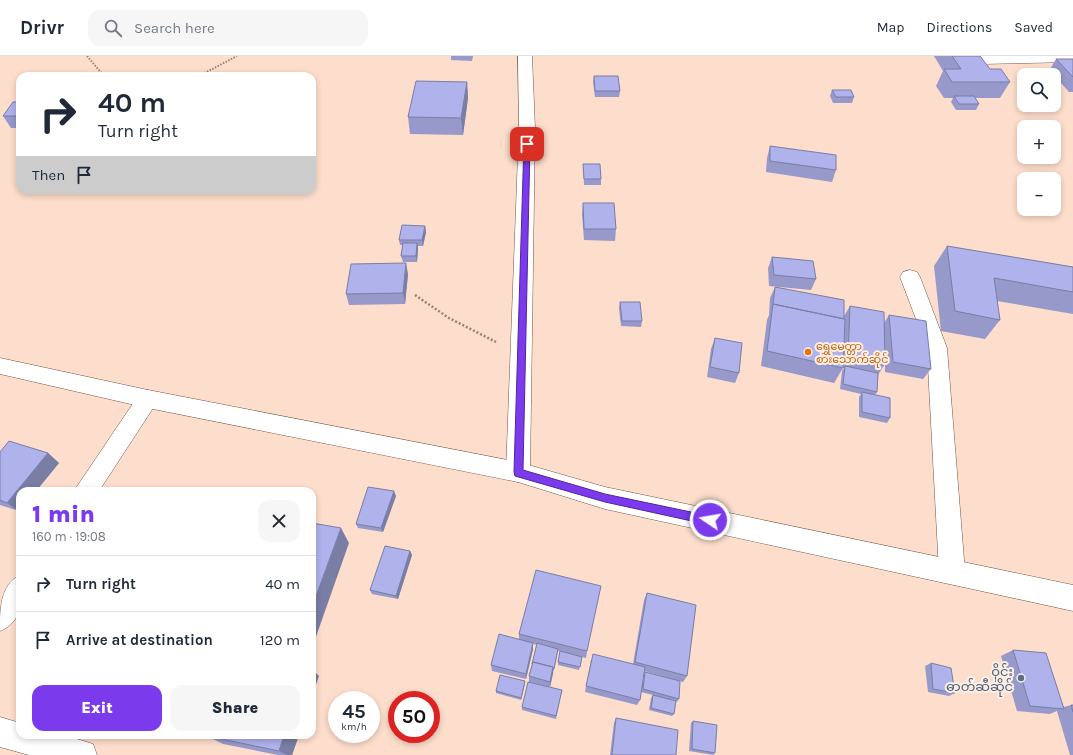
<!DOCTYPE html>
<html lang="en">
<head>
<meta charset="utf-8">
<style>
  body { margin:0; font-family:Karla,"Noto Sans Myanmar",sans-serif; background:#f6f6f7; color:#1f2937; height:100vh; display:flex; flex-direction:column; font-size:15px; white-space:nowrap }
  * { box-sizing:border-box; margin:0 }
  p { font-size:13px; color:#747a83 }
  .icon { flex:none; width:22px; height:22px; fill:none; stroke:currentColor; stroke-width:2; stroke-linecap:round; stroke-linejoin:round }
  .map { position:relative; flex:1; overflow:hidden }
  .sheet { position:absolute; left:16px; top:431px; width:300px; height:252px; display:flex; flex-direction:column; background:#fff; border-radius:12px; box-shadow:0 2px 6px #0003 }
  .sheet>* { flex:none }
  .top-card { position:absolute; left:16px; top:16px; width:300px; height:122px; border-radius:12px; box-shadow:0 2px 6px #0003; background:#fff; color:#1f2937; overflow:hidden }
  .tools { position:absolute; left:1017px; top:12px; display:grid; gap:8px }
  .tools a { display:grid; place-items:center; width:44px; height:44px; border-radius:8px; background:#fff; box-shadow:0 2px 6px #0003; font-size:20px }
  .speed { position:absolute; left:328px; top:635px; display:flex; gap:8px; font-size:20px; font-weight:700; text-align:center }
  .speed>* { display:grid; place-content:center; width:52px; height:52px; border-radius:50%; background:#fff; box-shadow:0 2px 6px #0003; line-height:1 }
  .speed small { font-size:10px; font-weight:400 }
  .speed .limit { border:6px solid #d22; background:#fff; color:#111 }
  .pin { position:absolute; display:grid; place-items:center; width:34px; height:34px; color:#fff; margin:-17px; border-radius:8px; box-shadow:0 2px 6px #0006 }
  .me { position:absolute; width:44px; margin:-22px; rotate:282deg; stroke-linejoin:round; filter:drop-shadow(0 0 3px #0008) }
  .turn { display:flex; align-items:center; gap:14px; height:84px; padding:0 16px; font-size:18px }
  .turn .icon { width:52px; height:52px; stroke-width:2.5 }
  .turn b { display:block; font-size:28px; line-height:34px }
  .then { display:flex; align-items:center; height:38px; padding:0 16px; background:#0003; gap:8px; font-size:15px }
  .round { display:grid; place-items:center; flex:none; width:42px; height:42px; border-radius:12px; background:#f6f6f7 }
  .summary { display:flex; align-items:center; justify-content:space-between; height:68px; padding:0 16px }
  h1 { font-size:24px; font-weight:800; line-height:30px; color:#7c3aed }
  .cta { display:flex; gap:8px; margin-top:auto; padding:8px 16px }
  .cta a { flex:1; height:46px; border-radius:12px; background:#7c3aed; color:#fff; font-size:16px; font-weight:800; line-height:46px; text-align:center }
  .cta a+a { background:#f6f6f7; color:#1f2937 }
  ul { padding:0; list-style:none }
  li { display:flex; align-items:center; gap:12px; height:56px; padding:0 16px; border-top:1px solid #e0e1e3 }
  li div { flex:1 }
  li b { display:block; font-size:15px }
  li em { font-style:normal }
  header { display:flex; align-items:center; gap:24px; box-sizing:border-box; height:56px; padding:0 20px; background:#fff; border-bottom:1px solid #e0e1e3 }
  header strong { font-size:19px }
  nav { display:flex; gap:22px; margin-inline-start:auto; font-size:14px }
  .search { width:280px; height:36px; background:#f6f6f7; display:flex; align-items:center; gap:10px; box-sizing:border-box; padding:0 14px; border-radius:12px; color:#747a83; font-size:15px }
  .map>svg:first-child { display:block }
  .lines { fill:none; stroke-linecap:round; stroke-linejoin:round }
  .minor-casing { stroke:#705646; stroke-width:1 }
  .secondary-casing { stroke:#705646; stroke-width:1 }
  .path-far1 { stroke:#978174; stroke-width:2; stroke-dasharray:1.5 1.5; stroke-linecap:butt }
  .path { stroke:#978174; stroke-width:2.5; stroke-dasharray:2 2; stroke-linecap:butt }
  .minor { fill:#fff; fill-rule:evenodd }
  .secondary { fill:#fff; fill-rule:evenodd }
  .wall { fill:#9699ca }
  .shaded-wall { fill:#7a7da4 }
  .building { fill:#afb2eb; stroke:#7a7da4 }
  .route { fill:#7c3aed; stroke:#51269a }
  .food-dot { fill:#e8710a; stroke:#fcefe7; stroke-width:1.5 }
  .service-dot { fill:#5c6f8a; stroke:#fcefe7; stroke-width:1.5 }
  .labels { text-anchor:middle; stroke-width:4; stroke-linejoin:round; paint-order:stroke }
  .food-label { font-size:11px; fill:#c56008; stroke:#fcefe7; text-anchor:start }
  .near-service-label { font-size:13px; fill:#4e5e75; stroke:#fcefe7; text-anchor:end }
</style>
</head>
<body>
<header>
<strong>Drivr</strong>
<div class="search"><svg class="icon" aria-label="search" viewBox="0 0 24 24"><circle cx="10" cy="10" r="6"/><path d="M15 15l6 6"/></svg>Search here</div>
<nav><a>Map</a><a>Directions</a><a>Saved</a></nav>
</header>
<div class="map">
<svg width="1073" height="699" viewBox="0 0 1073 699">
  <rect width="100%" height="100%" fill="#fdddcb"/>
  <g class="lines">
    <g class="minor-casing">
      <path id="minor" d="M518,0h14l3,72 -5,344 -4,7 -8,3 -8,-3 -4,-7 13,-344z
        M980,0h93v6l-92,2 -5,-1 -2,-3z
        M910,214l7,2 3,5 27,71 18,224 -4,9 -9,3 -9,-3 -4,-9 -12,-224 -27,-71 3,-5z
        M148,334l8,3 3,6 -60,92h-25l66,-98z
        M20,519c0,23 5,46 -20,56 0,-22 0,-46 20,-56z
        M0,661l20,6v12h44l29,9 4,11h-68l-29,-8z"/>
    </g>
    <g class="secondary-casing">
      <path id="secondary" d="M0,302l148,32 370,72 87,25 468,98v26l-468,-102 -87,-27 -370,-74 -148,-34z"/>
    </g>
    <path class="path-far1" d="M87,0l17,20
      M199,20l38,-20"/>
    <path class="path" d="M415,239l34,23 47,24"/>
    <use href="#minor" class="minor"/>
    <use href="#secondary" class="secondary"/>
  </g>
  <path class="wall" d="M451,0h22l-1,5 -21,-1z
    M934,0h46l10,13 20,13 -10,16h-25l4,6 -3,6h-20l-5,-8 2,-4h-9l-8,-12 7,-15z
    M1056,3h17v33h-4l-15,-17 -5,-4z
    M594,20l26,15 -1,6h-24l-2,-15z
    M467,26l1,16 -5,37 -53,-1 -2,-17z
    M832,34l22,7 -2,6h-19l-3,-7z
    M20,46v26h-9l-8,-12z
    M770,90l66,24 -4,12 -66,-10 1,-14z
    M583,108l18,15v6h-17z
    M583,147l33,26 -1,12 -31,-1 -2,-26z
    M425,170l1,6 -3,14h-5v3l-1,13h-14l-2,-6 2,-11h-3l-1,-5z
    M947,190l126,21v47l-76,-13 3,19 -15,19 -44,-8 -7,-65z
    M772,201l44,22 -5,11 -42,-4 -1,-18z
    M408,218l-3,30 -56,1 -3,-11z
    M775,231l69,29 6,-10 34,17 5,-8 42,54 -8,10 -38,-7v-8l-7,11 -1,17 -2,3 15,23 -3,5 -28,-6v-20l2,-3 -21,-5 2,-18 2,-3h-1l-9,15 -73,-17 6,-46 2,-5 1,-17z
    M620,246l22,19 -1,6 -20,-1 -2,-18z
    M715,282l24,35 -4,10 -28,-6 4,-28z
    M0,396l48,1 11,10 -23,28h-16v19l-1,1 -19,-6z
    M396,440l-13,36 -25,-4 -2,-4z
    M410,495l2,4 -14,44 -26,-5 -2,-4z
    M647,537l40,83 -4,6 -39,-11 -4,29 -3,5 -52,-13 6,-32 42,4 11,-64z
    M519,578l68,17 -1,7 -28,-7 -8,36 -21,-5v-6l8,-31 -4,-1v5l-7,30 -34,-8 -1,-6 28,-26z
    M1013,594l51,57 7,-2h2v50h-3l-13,-44 -7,3 -33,-3 -16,-55z
    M582,601l-3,13 -21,-5v-3z
    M931,607l24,30 -6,3 -21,-4 -3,-26z
    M645,616l34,27 -2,3 -1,-1 -2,13 -2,2 -23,-6 2,-12 2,-3 -12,-3 3,-17z
    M525,627l-4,17 -25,-7v-2z
    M562,634l-6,29 -34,-9v-3z
    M616,662l60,37h-66l4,-32z
    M693,665l22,32 -2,2 -24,-4 2,-28z
    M299,679l-7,20h-14l-55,-11 -16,-8z"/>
  <path class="shaded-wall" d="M467,26l1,16 -5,37 -2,-17z
    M425,170l1,6 -3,14 -1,-6z
    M417,187l1,6 -1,13 -1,-6z
    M406,207l2,11 -3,30 -2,-11z
    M48,397l11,10 -23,28h-16v19l-1,1 -12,-8z
    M394,435l2,5 -13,36 -2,-4z
    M341,472l8,15 -37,105v-41z
    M410,495l2,4 -14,44 -2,-3z
    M533,587v6l-7,30v-5z
    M553,611v6l-3,14v-5z
    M312,613l7,7 -7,20z
    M525,625v2l-4,17v-2z
    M284,679h15l-7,20h-5l-8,-4z"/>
  <path class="building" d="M952,0h28l10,13h11l9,13h-58l-8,-13h17z
    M1056,3h17v18z
    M594,20h24l2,15h-25z
    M416,25l51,1 -6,36 -53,-1z
    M832,34h19l3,7h-18z
    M954,40h20l5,8h-20z
    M13,46h7v14h-17z
    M770,90l66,9v15l-66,-9z
    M583,108h17l1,15h-17z
    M583,147h31l2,26h-32z
    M402,169l23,1 -3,14h-23z
    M403,187h14l-1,13h-15z
    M947,190l126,21v25l-79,-14 6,42 -45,-9z
    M772,201l41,4 3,18 -42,-4z
    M406,207l-3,30 -57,1 5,-30z
    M775,231l69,13v19l-71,-15z
    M620,246h20l2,19h-20z
    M773,248l72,15 -2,49 -76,-17z
    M850,250l34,6 1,52 -37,-7z
    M889,259l37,6 5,48 -38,-7z
    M715,282l27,5 -3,30 -29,-6z
    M845,310l33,7 -1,19 -34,-8z
    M862,336l28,6v20l-28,-6z
    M9,385l39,12 -41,50 -7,-3v-48z
    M368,431l26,4 -13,37 -25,-4z
    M312,467l29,5 -29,79z
    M385,490l25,5 -14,45 -26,-6z
    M536,514l65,16 -14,65 -68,-17z
    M647,537l49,12 -9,71 -52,-14z
    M499,578l34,9 -7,31 -35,-9z
    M537,587l21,6 -4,20h-1v-2l-20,-5 -1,2z
    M1013,594l33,3 18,56 -34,-3z
    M560,595l22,6 -2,10 -22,-5z
    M593,598l52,13 -5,33 -54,-14z
    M533,606l20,5 -3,15 -21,-6z
    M931,607l20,5 4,25 -22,-4z
    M645,616l35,9 -1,18 -36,-10z
    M500,619l25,6 -4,17 -25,-7z
    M528,626l34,8 -6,26 -34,-9z
    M653,639l23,6 -2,13 -23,-6z
    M1071,649h2v7z
    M616,662l62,12 -2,25h-64z
    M693,665l24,4 -2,28 -23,-4z
    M207,679h77l-5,16 -72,-15z"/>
  <path class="route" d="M524,86l6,2 -7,326 82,24 105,22 4,1 1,3 -1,4 -4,1 -105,-23 -90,-26 -1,-4z"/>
  <circle class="food-dot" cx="808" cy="296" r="4"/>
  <circle class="service-dot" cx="1021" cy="622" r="4"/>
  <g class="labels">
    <g class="food-label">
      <text x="816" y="294">ရွှေမေတ္တာ<tspan x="816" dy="13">စားသောက်ဆိုင်</tspan></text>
    </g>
    <g class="near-service-label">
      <text x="1013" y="620">ဝိုင်း<tspan x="1013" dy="15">ဓာတ်ဆီဆိုင်</tspan></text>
    </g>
  </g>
</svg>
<div class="tools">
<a><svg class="icon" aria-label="search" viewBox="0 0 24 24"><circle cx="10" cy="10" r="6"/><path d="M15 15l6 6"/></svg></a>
<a>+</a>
<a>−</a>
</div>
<div class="speed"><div>45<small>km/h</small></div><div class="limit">50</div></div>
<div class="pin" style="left:527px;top:88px;background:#d93025"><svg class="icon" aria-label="arrive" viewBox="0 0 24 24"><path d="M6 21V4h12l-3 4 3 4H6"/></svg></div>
<svg class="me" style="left:710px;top:464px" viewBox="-20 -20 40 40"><circle r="17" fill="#7c3aed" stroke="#fff" stroke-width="3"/><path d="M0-11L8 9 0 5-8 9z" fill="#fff"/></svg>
<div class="top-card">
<div class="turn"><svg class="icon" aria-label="right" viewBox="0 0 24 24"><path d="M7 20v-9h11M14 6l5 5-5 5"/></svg><div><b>40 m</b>Turn right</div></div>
<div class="then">Then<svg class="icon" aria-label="arrive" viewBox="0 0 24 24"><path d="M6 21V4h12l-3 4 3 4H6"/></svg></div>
</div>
<section class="sheet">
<div class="summary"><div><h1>1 min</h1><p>160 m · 19:08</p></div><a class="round"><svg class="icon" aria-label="close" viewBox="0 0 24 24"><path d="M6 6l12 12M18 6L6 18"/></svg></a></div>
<ul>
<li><svg class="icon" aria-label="right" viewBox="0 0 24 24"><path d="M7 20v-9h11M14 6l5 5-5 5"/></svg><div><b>Turn right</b></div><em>40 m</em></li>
<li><svg class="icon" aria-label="arrive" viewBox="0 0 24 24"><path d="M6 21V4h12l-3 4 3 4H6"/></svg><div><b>Arrive at destination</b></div><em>120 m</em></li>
</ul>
<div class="cta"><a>Exit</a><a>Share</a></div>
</section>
</div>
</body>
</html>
